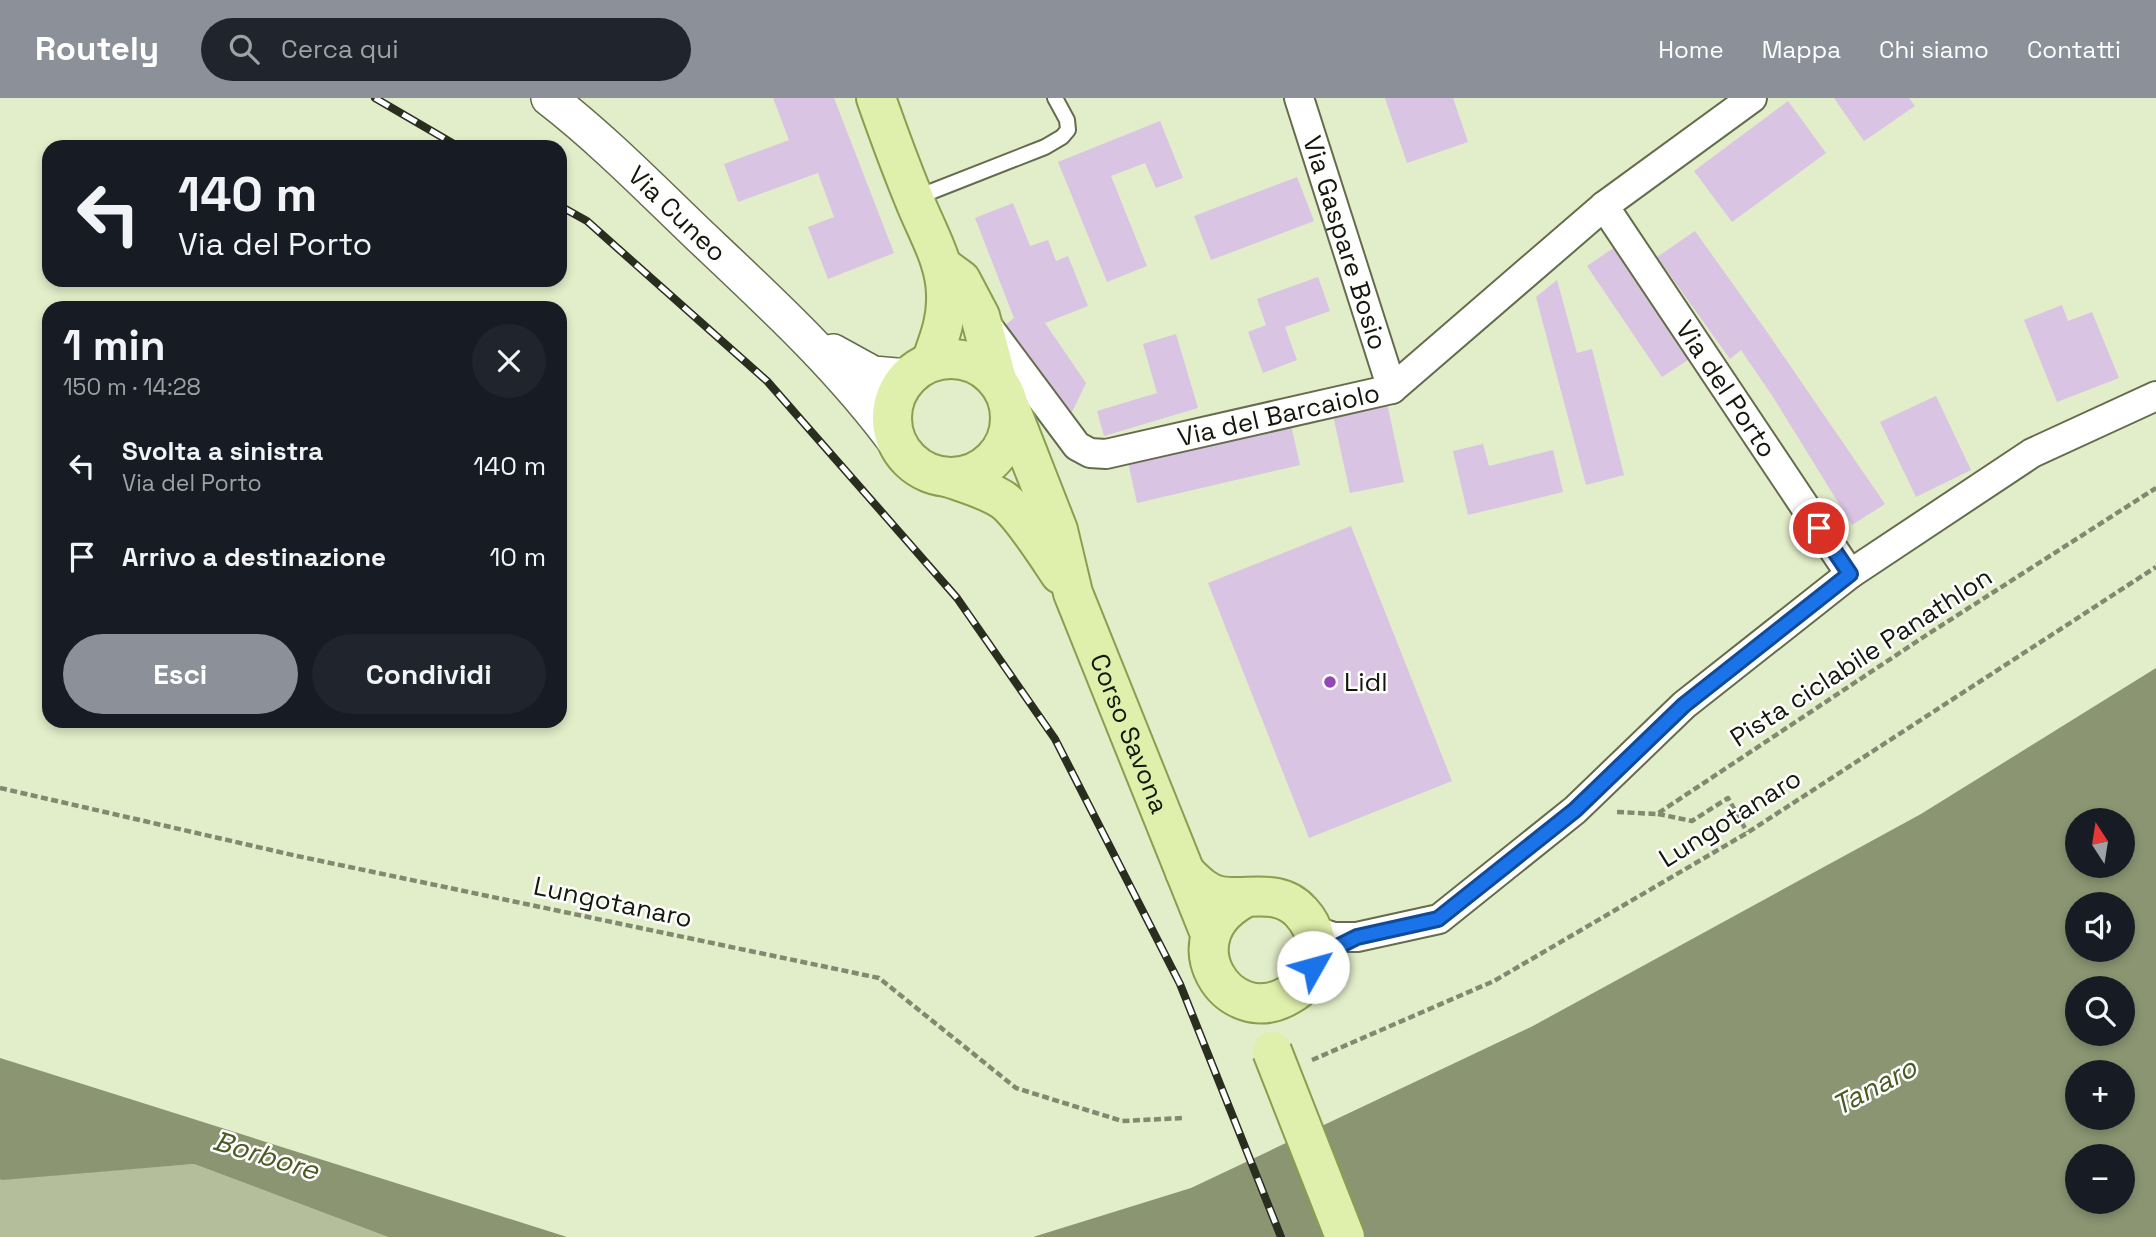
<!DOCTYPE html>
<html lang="it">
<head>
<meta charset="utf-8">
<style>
  body { margin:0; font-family:"Space Grotesk",sans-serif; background:#20242c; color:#f1f3f6; height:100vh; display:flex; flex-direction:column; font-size:26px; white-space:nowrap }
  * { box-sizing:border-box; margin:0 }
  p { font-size:23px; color:#9ea1a6 }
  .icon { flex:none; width:38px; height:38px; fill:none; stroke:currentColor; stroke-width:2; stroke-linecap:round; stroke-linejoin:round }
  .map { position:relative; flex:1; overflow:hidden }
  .sheet { position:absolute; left:42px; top:203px; width:525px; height:427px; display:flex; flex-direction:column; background:#171b24; border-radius:21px; box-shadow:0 4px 10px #0003 }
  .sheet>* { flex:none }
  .guide { position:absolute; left:42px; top:42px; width:525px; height:147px; border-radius:21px; box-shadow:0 4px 10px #0003; background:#171b24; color:#f1f3f6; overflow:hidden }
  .needle { width:46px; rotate:348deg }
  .controls { position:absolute; left:2065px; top:710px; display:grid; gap:14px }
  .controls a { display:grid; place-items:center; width:70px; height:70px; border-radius:50%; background:#171b24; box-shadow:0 4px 10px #0003; font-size:35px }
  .pin { position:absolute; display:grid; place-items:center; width:60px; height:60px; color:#fff; margin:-30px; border:4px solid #fff; border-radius:50%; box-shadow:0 2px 7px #0007 }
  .me { position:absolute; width:77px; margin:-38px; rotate:52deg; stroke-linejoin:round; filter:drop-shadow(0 0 5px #0008) }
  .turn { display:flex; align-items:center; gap:24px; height:147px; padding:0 21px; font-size:32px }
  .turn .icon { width:91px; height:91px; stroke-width:2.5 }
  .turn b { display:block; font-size:49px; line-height:60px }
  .round { display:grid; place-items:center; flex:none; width:74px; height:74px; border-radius:37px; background:#20242c }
  .overview { display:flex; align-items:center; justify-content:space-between; height:119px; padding:0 21px }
  h1 { font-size:42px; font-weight:700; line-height:52px }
  .cta { display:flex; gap:14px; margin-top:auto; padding:14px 21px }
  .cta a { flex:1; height:80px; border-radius:42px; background:#8c9099; color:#fff; font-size:28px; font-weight:700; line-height:80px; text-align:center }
  .cta a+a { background:#20242c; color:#f1f3f6 }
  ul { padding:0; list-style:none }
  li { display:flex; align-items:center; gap:21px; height:91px; padding:0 21px }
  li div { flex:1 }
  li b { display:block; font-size:26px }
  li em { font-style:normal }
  header { display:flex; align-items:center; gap:42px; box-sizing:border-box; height:98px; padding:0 35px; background:#8c9099; color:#fff }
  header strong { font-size:33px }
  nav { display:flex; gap:38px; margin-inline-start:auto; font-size:24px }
  .search { width:490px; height:63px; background:#20242c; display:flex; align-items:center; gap:18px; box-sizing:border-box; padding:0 24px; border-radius:38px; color:#9ea1a6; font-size:26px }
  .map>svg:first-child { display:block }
  .green { fill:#b4be9b }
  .water { fill:#8b9572; fill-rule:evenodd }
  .building { fill:#d9c4e3 }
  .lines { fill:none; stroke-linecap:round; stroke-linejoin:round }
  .service-casing { stroke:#646c4d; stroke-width:18 }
  .minor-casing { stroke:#646c4d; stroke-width:32 }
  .tertiary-casing { stroke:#646c4d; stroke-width:38 }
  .primary-casing { stroke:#8a9d50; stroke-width:42 }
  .path { stroke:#818970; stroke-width:4.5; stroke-dasharray:7 3.5; stroke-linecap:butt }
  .service { stroke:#fff; stroke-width:14 }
  .minor { stroke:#fff; stroke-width:28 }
  .tertiary { stroke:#fff; stroke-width:35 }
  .primary { stroke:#dfefac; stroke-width:38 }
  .rail-casing { stroke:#2a2e1f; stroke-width:8 }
  .rail { stroke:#fff; stroke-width:5; stroke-dasharray:16; stroke-linecap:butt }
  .primary-bridge-casing { stroke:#8a9d50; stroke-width:42; stroke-linecap:butt }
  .primary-bridge { stroke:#dfefac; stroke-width:38 }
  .route-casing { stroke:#114b97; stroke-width:18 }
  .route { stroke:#1a73e8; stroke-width:12 }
  .poi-dot { fill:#9445b6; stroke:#fff; stroke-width:2.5 }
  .labels { text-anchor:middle; stroke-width:5; stroke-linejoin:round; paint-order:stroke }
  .street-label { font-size:26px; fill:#14170b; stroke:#fff }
  .poi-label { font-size:26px; fill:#14170b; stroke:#fff; text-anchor:start }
  .water-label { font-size:28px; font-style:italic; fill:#4c5922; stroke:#fff }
</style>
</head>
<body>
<header>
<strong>Routely</strong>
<div class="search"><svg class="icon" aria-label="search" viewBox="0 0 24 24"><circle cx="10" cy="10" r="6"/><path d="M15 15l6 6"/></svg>Cerca qui</div>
<nav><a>Home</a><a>Mappa</a><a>Chi siamo</a><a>Contatti</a></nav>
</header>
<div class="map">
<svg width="2156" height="1139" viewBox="0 0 2156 1139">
  <rect width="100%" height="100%" fill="#e2edc9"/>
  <path class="green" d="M194,1066l194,73h-388v-58z"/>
  <path class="water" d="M2156,570v569h-1123l158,-49 340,-161 390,-213zM2077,723h46v45h-46zM2077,807h46v45h-46zM2077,891h46v45h-46zM2077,975h46v45h-46zM2077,1059h46v45h-46z
    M0,960l16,5 551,174h-179l-194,-73 -192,16 -2,-1z"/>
  <path class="building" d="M773,0h61l60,155 -66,26 -20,-52 26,-10 -16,-44 -80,29 -14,-38 65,-24z
    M1385,0h68l15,44 -61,21z
    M1834,0h75l6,8 -51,35z
    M1788,3l38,52 -94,69 -38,-51z
    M1160,23l23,57 -27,10 -11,-25 -34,13 36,90 -40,16 -49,-120z
    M1297,79l17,44 -103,39 -17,-44z
    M1013,105l17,43 18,-6 8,21 12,-5 20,50 -43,17 41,60 -15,31 -68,-87 11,-9 -39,-100z
    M1695,133l72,101 118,172 -33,21 -79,-128 -32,-47 -11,9 -73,-102z
    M1615,149l76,111 -29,19 -75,-111z
    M1318,179l12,34 -45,16 12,33 -34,13 -15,-41 18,-7 -9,-26z
    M1557,182l20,73 15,-4 32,126 -38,10 -50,-188z
    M2062,207l6,16 24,-9 27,66 -62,24 -33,-82z
    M1176,236l22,74 -94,28 -7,-25 60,-18 -14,-49z
    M1936,298l35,74 -55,27 -36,-75z
    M1387,305l17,79 -54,11 -17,-78z
    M1291,327l9,40 -163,38 -9,-41z
    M1483,346l6,22 64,-16 10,42 -95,23 -15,-64z
    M1351,428l101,255 -143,57 -101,-255z"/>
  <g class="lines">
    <g class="service-casing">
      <path id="service" d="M915,100l130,-51 17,-10 6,-7 -1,-10 -12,-22"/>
    </g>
    <g class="minor-casing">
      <g id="minor">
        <path id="s1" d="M1299,0l93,291"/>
        <path id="s2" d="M1604,108l246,368"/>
        <path id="s3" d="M989,230l88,118 13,7 16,1 286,-65 212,-183 148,-108"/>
        <path d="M1312,832l22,7h23l82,-18 136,-109 109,-105 166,-131 182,-121 124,-57"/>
      </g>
    </g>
    <g class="tertiary-casing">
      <g id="tertiary">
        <path id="s4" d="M549,0c53,41 101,90 150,137 71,67 143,133 201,213"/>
        <path d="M833,254l40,22 35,3"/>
      </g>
    </g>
    <g class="primary-casing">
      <g id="primary">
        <path d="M876,0c12,34 24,67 38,101 12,31 32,62 32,96 1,25 -7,44 -15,67"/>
        <path d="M942,168l19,14 19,36 17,64"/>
        <circle cx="951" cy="320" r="59"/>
        <path id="s5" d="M1011,312l47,120 15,63 137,341"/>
        <path d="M947,379c20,7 39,12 56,23 17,12 45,56 57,74"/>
        <path d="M1185,774c10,10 20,21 35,24 28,5 59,-9 81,16 14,15 19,35 12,55 -4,12 -13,22 -24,28 -61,37 -122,-59 -42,-98"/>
      </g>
    </g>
    <path class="path" d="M0,690l297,68 582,122 137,110 106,33 61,-3
      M1617,714l40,2 268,-178 231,-148
      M1658,716l34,7 36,-23 19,34
      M1312,962l182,-79 253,-148 409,-266"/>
    <use href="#service" class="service"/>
    <use href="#minor" class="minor"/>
    <use href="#tertiary" class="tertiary"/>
    <use href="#primary" class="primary"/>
    <g class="rail-casing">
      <path id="rail" d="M375,0l84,49
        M560,108l27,15 180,160 190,217 98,141 125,245 101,253"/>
    </g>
    <use href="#rail" class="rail"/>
    <g class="primary-bridge-casing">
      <path id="primary-bridge" d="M1272,953l73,186"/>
    </g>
    <use href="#primary-bridge" class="primary-bridge"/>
  </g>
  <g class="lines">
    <g class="route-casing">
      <path id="route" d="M1313,869l18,-17 26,-13 81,-18 137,-109 109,-105 166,-131 -31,-46"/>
    </g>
    <use href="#route" class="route"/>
  </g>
  <circle class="poi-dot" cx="1330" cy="584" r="7"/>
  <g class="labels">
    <g class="street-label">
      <text dy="9" stroke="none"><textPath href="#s4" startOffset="173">Via Cuneo</textPath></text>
      <text dy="9" stroke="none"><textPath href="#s1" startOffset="152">Via Gaspare Bosio</textPath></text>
      <text dy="9" stroke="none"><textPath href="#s2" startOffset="220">Via del Porto</textPath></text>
      <text dy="9" stroke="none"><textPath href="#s3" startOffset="355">Via del Barcaiolo</textPath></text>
      <text transform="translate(1861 559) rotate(-33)" y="9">Pista ciclabile Panathlon</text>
      <text dy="9" stroke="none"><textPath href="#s5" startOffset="345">Corso Savona</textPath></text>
      <text transform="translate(1730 720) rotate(-32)" y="9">Lungotanaro</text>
      <text transform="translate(613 804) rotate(12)" y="9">Lungotanaro</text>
    </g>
    <g class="poi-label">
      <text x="1344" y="593">Lidl</text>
    </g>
    <g class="water-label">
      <text transform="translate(1874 988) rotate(-28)" y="10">Tanaro</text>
      <text transform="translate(266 1057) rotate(17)" y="10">Borbore</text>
    </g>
  </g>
</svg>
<div class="controls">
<a><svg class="needle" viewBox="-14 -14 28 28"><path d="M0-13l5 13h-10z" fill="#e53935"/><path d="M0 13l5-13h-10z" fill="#9ea1a6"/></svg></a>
<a><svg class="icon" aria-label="sound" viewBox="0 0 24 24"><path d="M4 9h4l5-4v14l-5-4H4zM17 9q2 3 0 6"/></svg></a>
<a><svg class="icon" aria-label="search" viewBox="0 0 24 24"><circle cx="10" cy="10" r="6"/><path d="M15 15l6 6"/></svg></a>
<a>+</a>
<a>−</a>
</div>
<div class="pin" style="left:1819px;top:430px;background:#d93025"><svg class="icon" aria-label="arrive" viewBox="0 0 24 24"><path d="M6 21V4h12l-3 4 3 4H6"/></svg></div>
<svg class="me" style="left:1313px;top:869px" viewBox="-20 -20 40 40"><circle r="19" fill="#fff"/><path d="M0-13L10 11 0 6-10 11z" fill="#1a73e8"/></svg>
<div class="guide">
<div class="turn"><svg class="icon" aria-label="left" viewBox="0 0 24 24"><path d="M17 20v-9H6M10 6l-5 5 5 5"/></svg><div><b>140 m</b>Via del Porto</div></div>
</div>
<section class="sheet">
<div class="overview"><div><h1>1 min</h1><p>150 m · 14:28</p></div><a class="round"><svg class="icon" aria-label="close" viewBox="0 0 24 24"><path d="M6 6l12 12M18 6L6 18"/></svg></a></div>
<ul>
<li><svg class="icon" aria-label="left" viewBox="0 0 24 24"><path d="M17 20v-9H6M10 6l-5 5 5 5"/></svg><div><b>Svolta a sinistra</b><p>Via del Porto</p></div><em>140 m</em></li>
<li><svg class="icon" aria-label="arrive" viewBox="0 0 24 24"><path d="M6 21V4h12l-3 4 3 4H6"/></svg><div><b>Arrivo a destinazione</b></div><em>10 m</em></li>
</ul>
<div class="cta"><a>Esci</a><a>Condividi</a></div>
</section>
</div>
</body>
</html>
